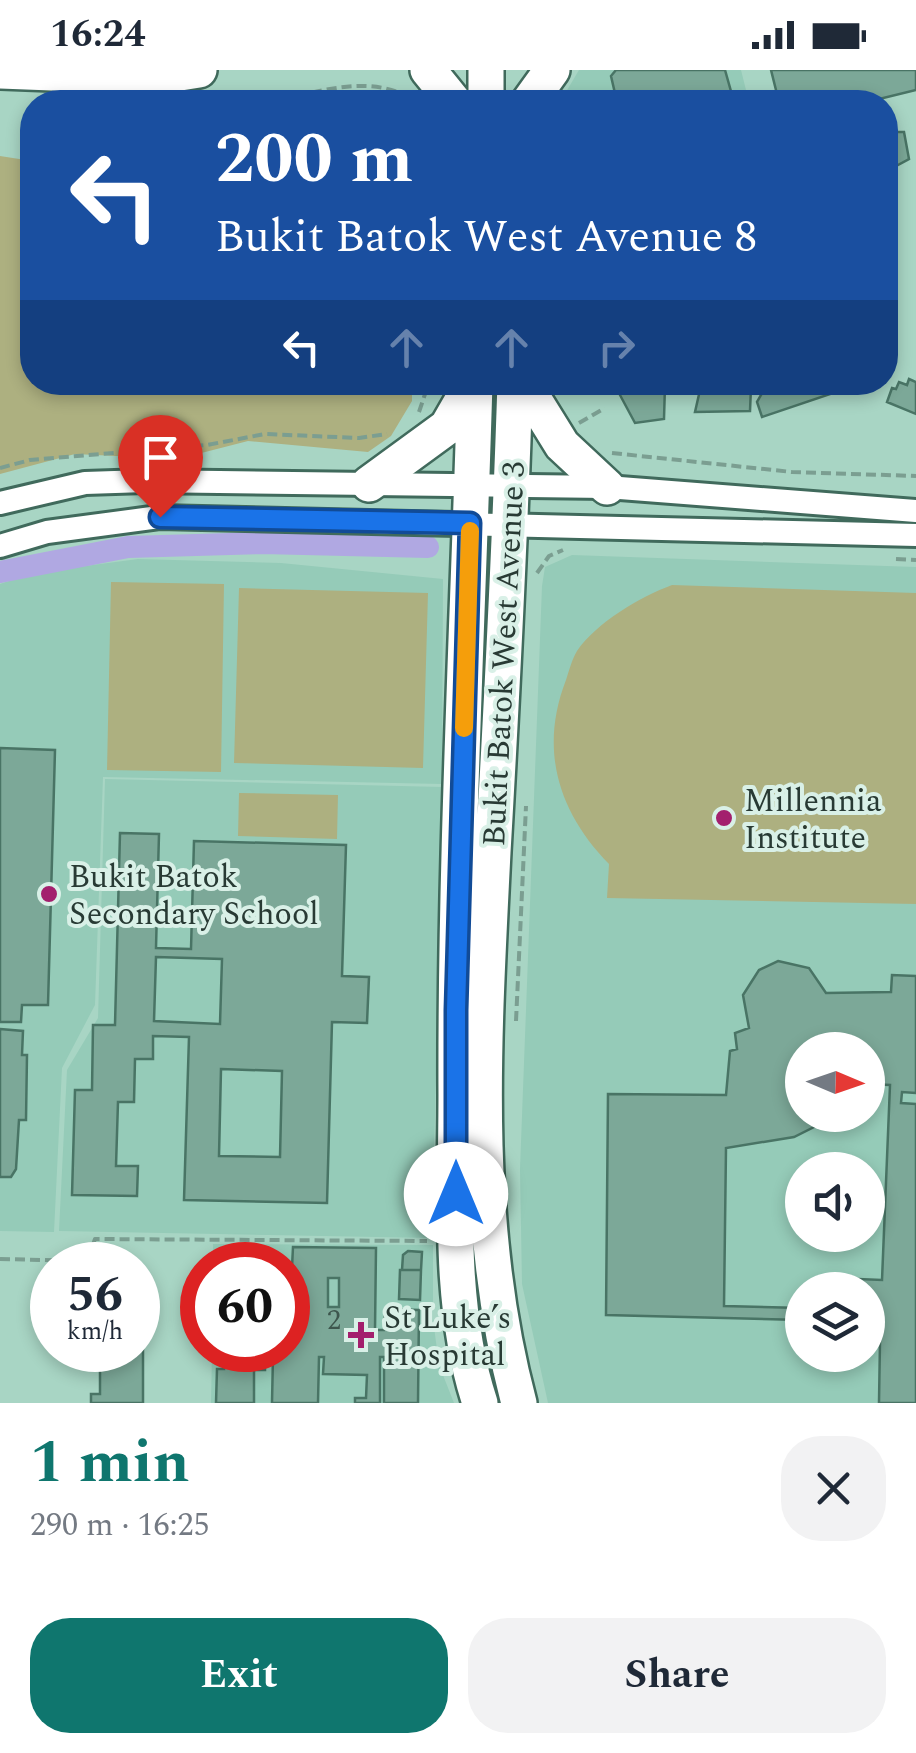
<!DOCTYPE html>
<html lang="en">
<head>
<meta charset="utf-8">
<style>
  body { margin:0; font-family:Spectral,serif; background:#f2f2f3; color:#1f2937; height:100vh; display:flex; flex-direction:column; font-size:38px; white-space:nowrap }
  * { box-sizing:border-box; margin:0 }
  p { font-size:32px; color:#747a83 }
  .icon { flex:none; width:55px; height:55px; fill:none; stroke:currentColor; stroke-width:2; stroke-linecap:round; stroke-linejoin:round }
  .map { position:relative; height:1333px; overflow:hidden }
  .sheet { display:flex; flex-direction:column; background:#fff; flex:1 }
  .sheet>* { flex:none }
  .hud { position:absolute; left:20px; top:20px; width:878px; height:305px; border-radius:40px; box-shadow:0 5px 15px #0003; background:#1a4fa0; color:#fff; overflow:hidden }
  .needle { width:65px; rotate:92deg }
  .controls { position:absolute; left:785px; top:962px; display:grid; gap:20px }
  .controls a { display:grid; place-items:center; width:100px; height:100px; border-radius:50%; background:#fff; box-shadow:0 5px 15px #0003; font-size:50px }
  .speed { position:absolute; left:30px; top:1172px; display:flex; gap:20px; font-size:50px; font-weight:700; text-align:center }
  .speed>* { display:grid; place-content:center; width:130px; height:130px; border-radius:50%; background:#fff; box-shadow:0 5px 15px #0003; line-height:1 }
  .speed small { font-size:25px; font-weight:400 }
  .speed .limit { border:15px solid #d22; background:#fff; color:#111 }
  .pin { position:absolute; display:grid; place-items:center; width:85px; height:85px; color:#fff; margin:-102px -42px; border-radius:50% 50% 50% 0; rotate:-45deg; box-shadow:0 0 10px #0007 }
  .pin .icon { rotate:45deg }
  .me { position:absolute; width:110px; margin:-55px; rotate:0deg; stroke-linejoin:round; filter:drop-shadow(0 0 8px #0008) }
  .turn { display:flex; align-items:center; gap:35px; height:210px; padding:0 30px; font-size:45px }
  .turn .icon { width:130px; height:130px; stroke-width:2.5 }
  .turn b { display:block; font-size:70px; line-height:85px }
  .lanes { display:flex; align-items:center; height:95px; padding:0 30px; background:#0003; justify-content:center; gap:50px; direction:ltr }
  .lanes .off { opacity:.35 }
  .round { display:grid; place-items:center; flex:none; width:105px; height:105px; border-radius:40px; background:#f2f2f3 }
  .headline { display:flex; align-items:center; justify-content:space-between; height:170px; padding:0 30px }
  h1 { font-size:60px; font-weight:700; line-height:75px; color:#0f766e }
  .button { display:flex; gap:20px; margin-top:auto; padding:20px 30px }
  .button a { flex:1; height:115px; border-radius:40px; background:#0f766e; color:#fff; font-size:40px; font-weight:700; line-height:115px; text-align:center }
  .button a+a { background:#f2f2f3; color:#1f2937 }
  .status { display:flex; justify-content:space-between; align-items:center; height:70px; padding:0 50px; background:#fff; direction:ltr }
  .status svg { height:28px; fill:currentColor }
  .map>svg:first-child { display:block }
  .built { fill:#95cbb8; fill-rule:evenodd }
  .green { fill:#adb080 }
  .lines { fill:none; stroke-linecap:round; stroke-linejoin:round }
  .canal { stroke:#b0a8e2; stroke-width:22 }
  .building { fill:#7ca898; stroke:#497465; stroke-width:2.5; fill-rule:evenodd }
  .street-casing { stroke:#406a5c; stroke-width:28 }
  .primary-casing { stroke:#406a5c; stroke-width:40 }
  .path { stroke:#7b9e91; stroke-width:4; stroke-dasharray:10 5; stroke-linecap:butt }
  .street { stroke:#fff; stroke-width:22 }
  .primary { stroke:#fff; stroke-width:35 }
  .route-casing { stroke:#114b97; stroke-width:25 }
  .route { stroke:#1a73e8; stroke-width:18 }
  .slow { stroke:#f59e0b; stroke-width:18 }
  .poi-dot { fill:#a31f6d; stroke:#d9f0e7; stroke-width:4 }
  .labels { text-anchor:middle; stroke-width:8; stroke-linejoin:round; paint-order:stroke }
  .number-label { font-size:28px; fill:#3d564d }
  .street-label { font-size:32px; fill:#283a34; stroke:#d9f0e7 }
  .poi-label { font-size:32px; fill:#283a34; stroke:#d9f0e7; text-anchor:start }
</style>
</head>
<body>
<div class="status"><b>16:24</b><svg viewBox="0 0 49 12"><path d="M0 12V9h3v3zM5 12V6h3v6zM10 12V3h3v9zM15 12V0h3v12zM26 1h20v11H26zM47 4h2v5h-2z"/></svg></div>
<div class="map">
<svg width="916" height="1333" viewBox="0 0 916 1333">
  <rect width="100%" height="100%" fill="#a8d5c4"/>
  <path class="built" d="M579,0h162l8,32h-189z
    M572,485l344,12v836h-368l-26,-119 -2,-115 22,-583 3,-19zM802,980h66v65h-66zM802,1100h66v65h-66zM802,1220h66v65h-66z
    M138,489l143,4 162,16 -1,205 -339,-7 -8,228 -33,63 -8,164 -54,-1v-647l33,-11z
    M105,709l338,8 -11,451 -373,-7 8,-161 31,-52z
    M213,1174l220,1v74l6,46 15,38h-243l1,-53h76v-85h-75z"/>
  <path class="green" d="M0,86l32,5v221l380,1v18l-21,35 -23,16 -120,-11 -70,18 -103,-5 -75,20z
    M111,512l113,2 -3,188 -114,-2z
    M672,515l244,8v311l-309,-6 2,-34c-51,-52 -70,-115 -43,-184 3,-9 6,-21 11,-29 20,-29 63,-54 95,-66z
    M239,518l189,5 -5,175 -189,-5z
    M239,723l99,2 -1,44 -99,-3z"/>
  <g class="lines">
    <path class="canal" d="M0,502l128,-25 134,-4 166,4"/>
  </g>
  <path class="building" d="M616,0h109l9,32h-117l-6,-26z
    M771,0h145v20l-49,12h-88z
    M885,62h19l5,27 -24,13z
    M909,309l7,3v32l-29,-12 5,-14 4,1 3,-7 8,3z
    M613,312l52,3 -1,34 -29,4z
    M712,312h134l2,6 -86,29 -5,-15 8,-14 -14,-1 -1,24 -55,1 5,-22z
    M0,678l55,2 -7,255h-26l-1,17h-21z
    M120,763l39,1 -3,114 35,1 3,-108 152,4 -4,131 27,1 -2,46 -35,-1 -5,181 -143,-3 5,-163 -36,-1v23h-18l-1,43h-16l-2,64h22l-1,30 -65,-1 3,-105h17l1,-65h22zM156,887l66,2 -2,65 -66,-3zM221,999l61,2 -2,86 -61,-1z
    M778,891l31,7 17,25 65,-1 1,-17 24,1v117l-14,-1 -1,11 15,1v299h-37l1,-62h-12v-51h-34v-12l48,2 8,-195 -22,-1v-34h-66v65h36l-44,22 -68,11 -2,158 78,2v12l-196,-5 2,-221 118,1 4,-44 7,-2 -2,-16 14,-5 -6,-33 16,-25z
    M0,959l23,2 -1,24h5l-1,65h-7l-3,49 -5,8h-11z
    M293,1177l83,1 -1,82h9l1,-21 34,1 -1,93h-34v-46h-4v46h-25v-5h11l1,-23 -44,-1 1,-17h-5l-1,46h-46l1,-47h-8v14h-11v33h-38l1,-34h7v-19h64zM328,1208h11v29h-11z
    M234,1181h36v14h-36z
    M408,1181l14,1 -1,18h-19l1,-15z
    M400,1200h21l-1,30 -21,-1z
    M138,1221h5v112h-52v-9h9v-33h-9l-1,-11h48z"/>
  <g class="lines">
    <g class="street-casing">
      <path id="street" d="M0,433l85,-20 60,-2 462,6 309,24
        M0,476l47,-14 112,-15 757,18"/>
    </g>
    <g class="primary-casing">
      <path id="primary" d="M428,0l26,32
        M0,1l155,6 44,-7
        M486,32v-32
        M529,32l23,-32
        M475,312c-7,238 -20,475 -19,712 0,100 -8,213 24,309
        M515,312c-5,157 -13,314 -22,470 -9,184 -22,372 26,551
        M523,312l39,63 45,42
        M369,414l78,-57 26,-45"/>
    </g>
    <path class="path" d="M268,32c49,-9 105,-31 148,0
      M419,342l10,-30
      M579,353l26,-15
      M612,383l180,19 124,4
      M0,398l30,-8 177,-15 58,-11 94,4 28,-4
      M896,489l20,1
      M537,503l12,-17 14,-6
      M516,951l10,-215
      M0,1189l87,2 8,-22 332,2"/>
    <use href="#street" class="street"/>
    <use href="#primary" class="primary"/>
  </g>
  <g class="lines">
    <g class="route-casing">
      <path id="route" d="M160,447l310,6 -14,487v184"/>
    </g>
    <use href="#route" class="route"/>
    <path class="slow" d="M464,658l6,-197"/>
  </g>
  <g class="poi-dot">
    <circle cx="724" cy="748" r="10"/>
    <circle cx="49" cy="824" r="10"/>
    <path d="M356 1250h10v10h10v10h-10v10h-10v-10h-10v-10h10z"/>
  </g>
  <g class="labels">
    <g class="number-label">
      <text x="334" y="1259">2</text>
    </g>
    <g class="street-label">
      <text transform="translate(503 584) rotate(-87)" y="11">Bukit Batok West Avenue 3</text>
    </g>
    <g class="poi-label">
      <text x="744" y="741">Millennia<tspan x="744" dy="37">Institute</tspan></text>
      <text x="69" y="817">Bukit Batok<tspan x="69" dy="37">Secondary School</tspan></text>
      <text x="384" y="1258">St Luke’s<tspan x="384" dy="37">Hospital</tspan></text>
    </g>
  </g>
</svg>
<div class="controls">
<a><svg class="needle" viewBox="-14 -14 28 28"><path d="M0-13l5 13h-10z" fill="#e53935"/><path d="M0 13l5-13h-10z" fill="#747a83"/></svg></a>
<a><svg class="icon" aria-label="sound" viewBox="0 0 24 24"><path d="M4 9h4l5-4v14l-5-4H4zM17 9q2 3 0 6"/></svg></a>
<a><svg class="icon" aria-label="layers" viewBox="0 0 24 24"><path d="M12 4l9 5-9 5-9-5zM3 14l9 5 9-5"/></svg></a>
</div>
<div class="speed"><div>56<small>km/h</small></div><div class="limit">60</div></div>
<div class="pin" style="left:160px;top:447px;background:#d93025"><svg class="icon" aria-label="arrive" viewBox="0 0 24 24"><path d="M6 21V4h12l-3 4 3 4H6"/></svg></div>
<svg class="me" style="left:456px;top:1124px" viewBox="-20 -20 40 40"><circle r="19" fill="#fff"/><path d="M0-13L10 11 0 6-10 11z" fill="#1a73e8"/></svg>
<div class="hud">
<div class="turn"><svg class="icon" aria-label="left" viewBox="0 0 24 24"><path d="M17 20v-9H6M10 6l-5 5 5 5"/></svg><div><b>200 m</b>Bukit Batok West Avenue 8</div></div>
<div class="lanes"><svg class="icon" aria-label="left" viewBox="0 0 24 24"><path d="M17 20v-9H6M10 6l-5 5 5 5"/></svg><svg class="icon off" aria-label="ahead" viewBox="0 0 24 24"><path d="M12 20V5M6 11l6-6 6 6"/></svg><svg class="icon off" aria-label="ahead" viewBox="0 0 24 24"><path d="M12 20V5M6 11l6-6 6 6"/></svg><svg class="icon off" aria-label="right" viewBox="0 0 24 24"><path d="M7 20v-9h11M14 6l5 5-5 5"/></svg></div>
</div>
</div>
<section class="sheet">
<div class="headline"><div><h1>1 min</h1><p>290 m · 16:25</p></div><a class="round"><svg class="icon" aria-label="close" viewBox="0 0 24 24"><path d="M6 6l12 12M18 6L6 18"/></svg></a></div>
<div class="button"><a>Exit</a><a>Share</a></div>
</section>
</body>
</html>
